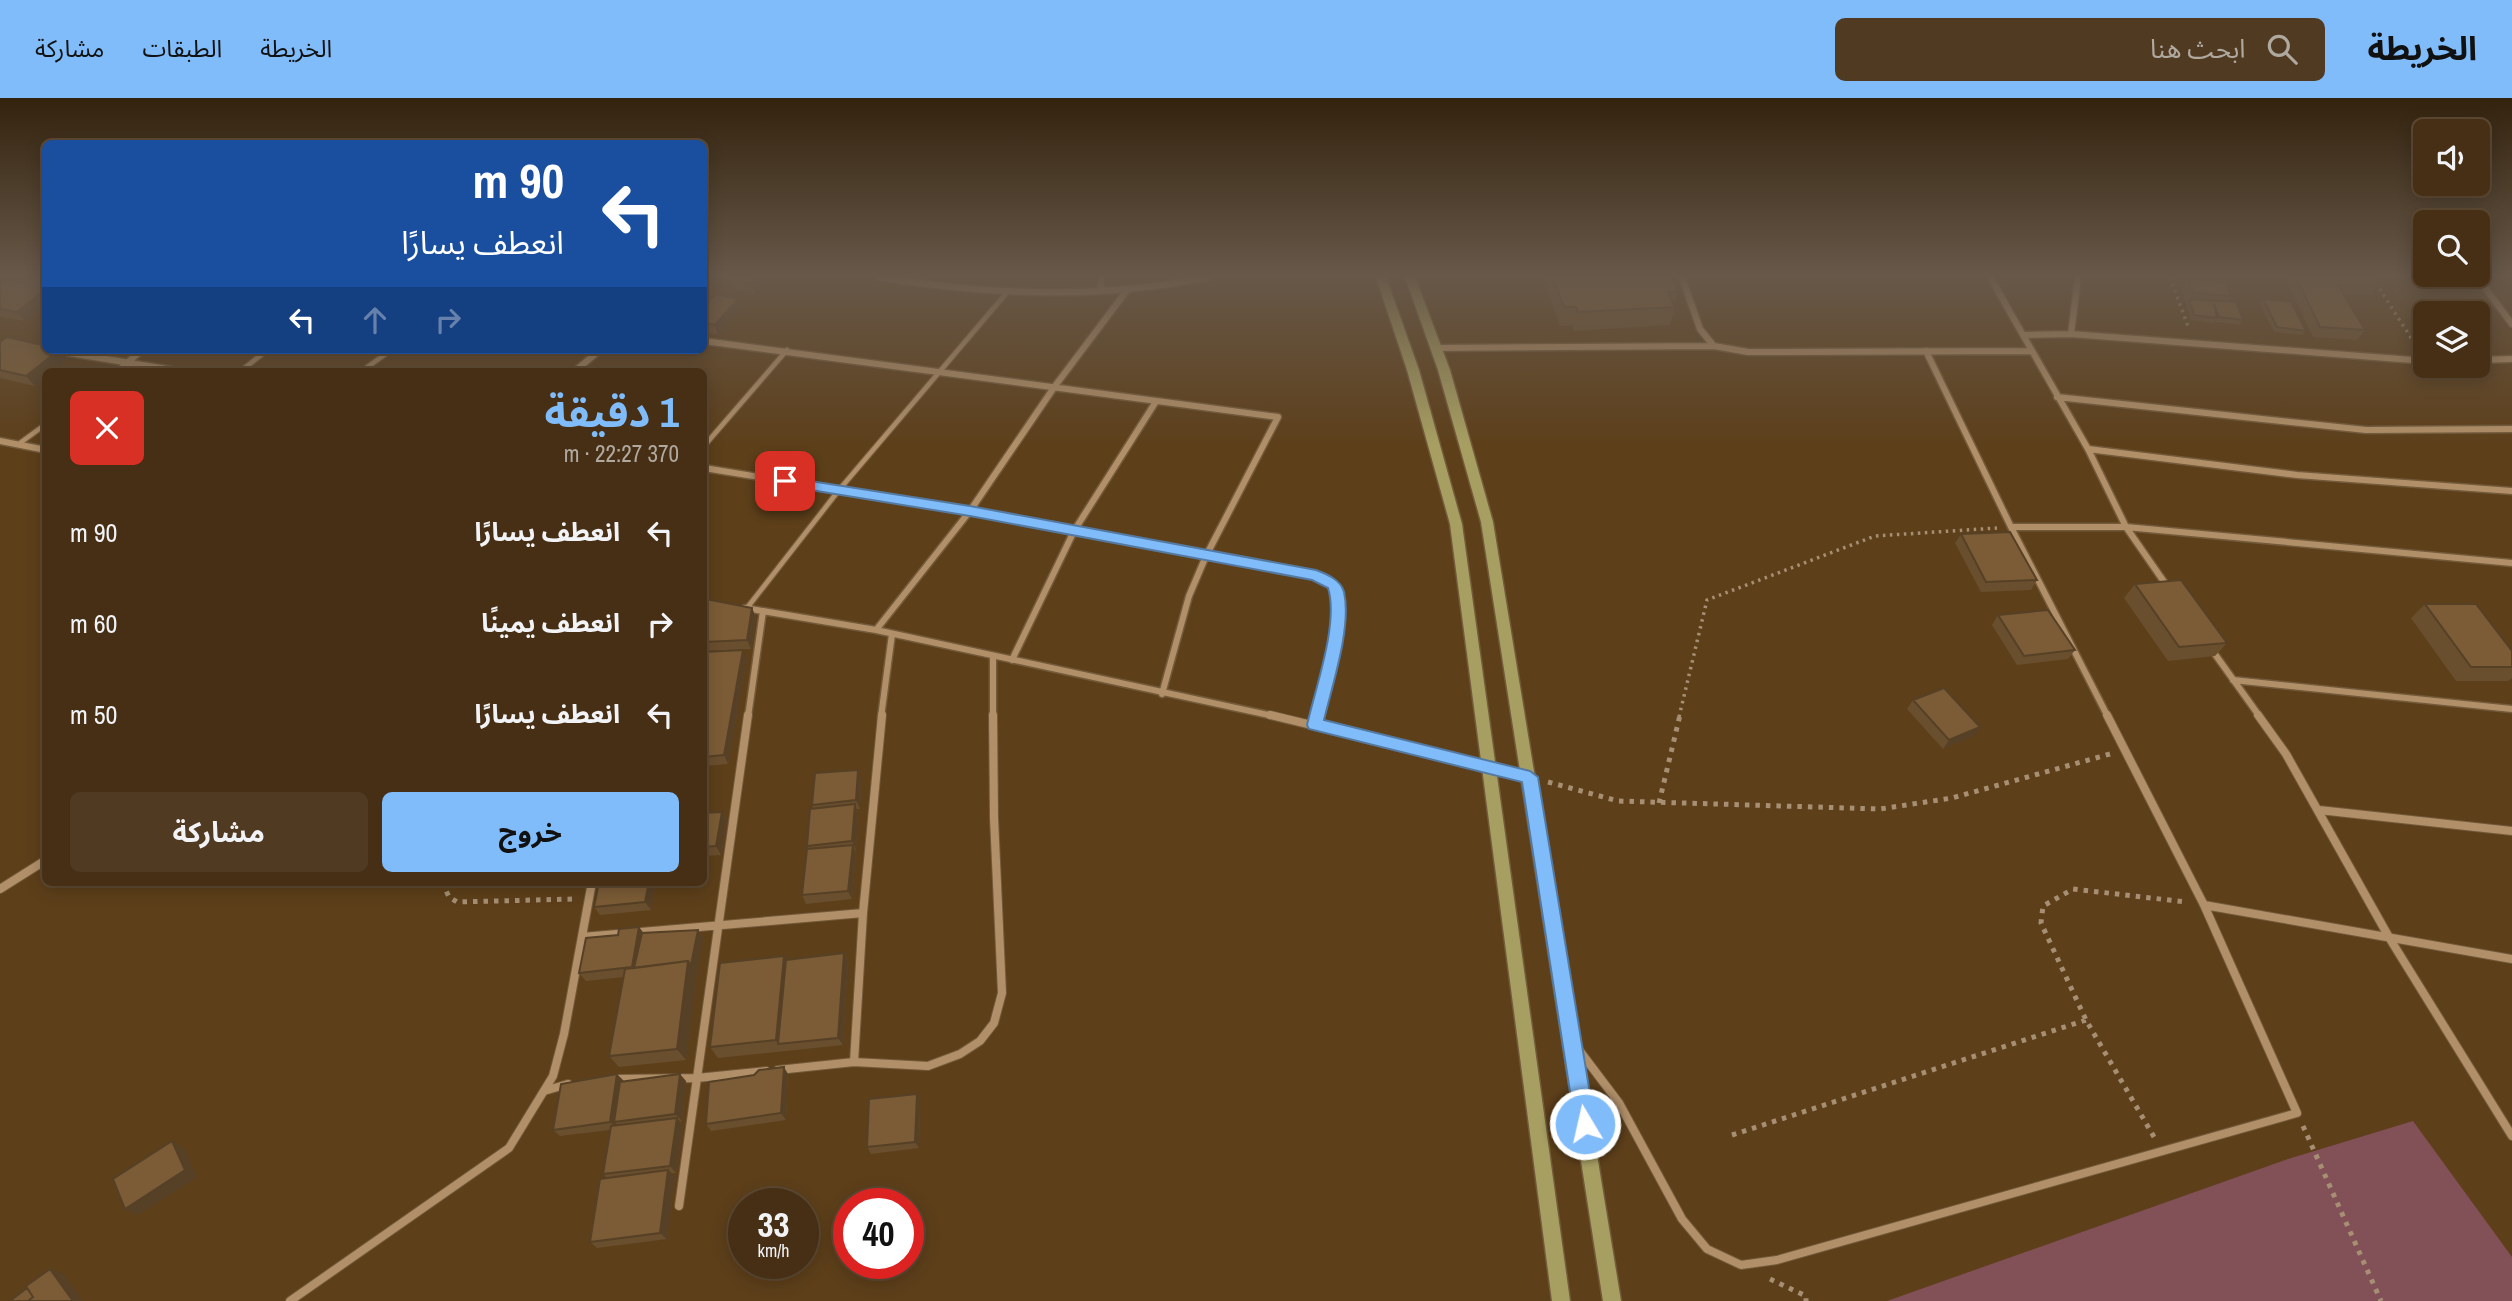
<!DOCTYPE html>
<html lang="ar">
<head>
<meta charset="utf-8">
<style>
  body { margin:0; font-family:"Archivo Narrow","Noto Sans Arabic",sans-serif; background:#503b22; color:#f1f3f6; direction:rtl; height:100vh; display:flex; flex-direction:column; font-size:26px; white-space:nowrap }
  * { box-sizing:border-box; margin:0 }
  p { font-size:23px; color:#b0a9a0 }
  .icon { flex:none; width:38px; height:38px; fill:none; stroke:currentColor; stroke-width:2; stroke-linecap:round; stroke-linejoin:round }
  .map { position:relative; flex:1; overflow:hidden; direction:ltr }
  .panel { position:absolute; left:42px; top:270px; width:665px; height:518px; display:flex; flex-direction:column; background:#462f14; border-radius:10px; box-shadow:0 4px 18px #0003,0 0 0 2px #5e4a34; direction:rtl }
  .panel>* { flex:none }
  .hud { position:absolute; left:42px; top:42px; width:665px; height:214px; border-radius:10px; box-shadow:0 4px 18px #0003,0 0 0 2px #5e4a34; direction:rtl; background:#1a4fa0; color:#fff; overflow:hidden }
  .fabs { position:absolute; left:2413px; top:21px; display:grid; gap:14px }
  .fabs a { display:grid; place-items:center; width:77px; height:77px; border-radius:10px; background:#462f14; box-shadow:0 4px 18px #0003,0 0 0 2px #5e4a34; font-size:35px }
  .speed { position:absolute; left:728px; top:1090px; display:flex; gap:14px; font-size:35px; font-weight:700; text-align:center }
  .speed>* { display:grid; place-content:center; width:91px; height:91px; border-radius:50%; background:#462f14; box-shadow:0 4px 18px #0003,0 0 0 2px #5e4a34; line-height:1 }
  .speed small { font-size:18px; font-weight:400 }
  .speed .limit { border:10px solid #d22; background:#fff; color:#111 }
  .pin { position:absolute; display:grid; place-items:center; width:60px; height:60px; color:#fff; margin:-30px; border-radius:14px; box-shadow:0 4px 10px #0006 }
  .me { position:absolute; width:77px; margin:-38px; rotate:351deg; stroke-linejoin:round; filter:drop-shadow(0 0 5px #0008) }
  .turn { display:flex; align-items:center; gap:24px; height:147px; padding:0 28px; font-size:32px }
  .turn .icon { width:91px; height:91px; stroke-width:2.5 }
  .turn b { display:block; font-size:49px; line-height:60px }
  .lanes { display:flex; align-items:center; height:66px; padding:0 28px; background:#0003; justify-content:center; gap:35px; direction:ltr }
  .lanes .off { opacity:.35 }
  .round { display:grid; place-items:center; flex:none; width:74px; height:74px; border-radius:10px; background:#503b22 }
  .headline { display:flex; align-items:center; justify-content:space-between; height:119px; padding:0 28px }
  h1 { font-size:42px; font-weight:700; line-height:52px; color:#81bcfa }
  .cta { display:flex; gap:14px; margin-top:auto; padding:14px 28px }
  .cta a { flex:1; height:80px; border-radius:10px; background:#81bcfa; color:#111; font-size:28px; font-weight:700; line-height:80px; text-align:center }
  .cta a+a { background:#503b22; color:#f1f3f6 }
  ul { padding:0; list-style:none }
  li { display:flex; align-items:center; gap:21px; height:91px; padding:0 28px }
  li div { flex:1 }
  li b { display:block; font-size:26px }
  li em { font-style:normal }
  header { display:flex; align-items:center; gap:42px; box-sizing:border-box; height:98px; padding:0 35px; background:#81bcfa; color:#111 }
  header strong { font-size:33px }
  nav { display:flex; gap:38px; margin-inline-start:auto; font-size:24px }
  .search { width:490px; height:63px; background:#503b22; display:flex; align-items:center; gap:18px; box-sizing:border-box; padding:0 24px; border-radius:10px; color:#b0a9a0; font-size:26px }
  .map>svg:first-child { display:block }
  .green { fill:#825057 }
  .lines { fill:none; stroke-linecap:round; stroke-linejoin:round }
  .lane-casing { stroke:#735a3a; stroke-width:7 }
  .street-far1-casing { stroke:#735a3a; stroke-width:9 }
  .street-casing { stroke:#735a3a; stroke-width:10 }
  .secondary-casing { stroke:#735a3a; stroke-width:3 }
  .path-far1 { stroke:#a68f73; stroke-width:3.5; stroke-dasharray:2.5 4.5; stroke-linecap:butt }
  .path { stroke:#a68f73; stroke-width:5; stroke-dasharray:4.5 6; stroke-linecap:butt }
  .lane { stroke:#b19069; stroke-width:4.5 }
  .street-far1 { stroke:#b19069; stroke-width:6 }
  .street { stroke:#b19069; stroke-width:8 }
  .secondary { fill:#a79f62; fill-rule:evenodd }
  .wall { fill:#6a4f2e }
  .shaded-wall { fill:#564026 }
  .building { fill:#7b5c36; stroke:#564026; stroke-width:2 }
  .route { fill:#81bcfa; stroke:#547aa2; stroke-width:2 }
</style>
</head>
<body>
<header>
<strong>الخريطة</strong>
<div class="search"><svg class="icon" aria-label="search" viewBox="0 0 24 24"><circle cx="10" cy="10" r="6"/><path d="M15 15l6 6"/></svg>ابحث هنا</div>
<nav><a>الخريطة</a><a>الطبقات</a><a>مشاركة</a></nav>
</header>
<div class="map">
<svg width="2512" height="1203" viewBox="0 0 2512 1203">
  <rect width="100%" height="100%" fill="#5d3f1a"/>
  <path class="green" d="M2413,1023l99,136v44h-625l401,-142z"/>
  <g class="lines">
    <g class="lane-casing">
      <path id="lane" d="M116,273l11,-8
        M241,273l26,-21
        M362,273l29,-21
        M20,345l26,-19
        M704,348l83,-96
        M747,510l92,-118 170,-200"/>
    </g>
    <g class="street-far1-casing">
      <path id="street-far1" d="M878,179c109,18 221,23 330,0
        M1682,179l18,52 13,16
        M1990,179l98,172 38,78 43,62
        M2477,179l35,47
        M1100,192l2,-13
        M2071,236l7,-57
        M2025,237l46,-1 355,27
        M704,243l574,76 -72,139 -17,40 -27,98
        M1436,250l278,-2 34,6 284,-1
        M51,252l128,21
        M1926,253l85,176
        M2478,262l34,-1
        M127,265l15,-13
        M575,273l25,-21
        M2057,299l309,33 146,-1
        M0,343l46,9
        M2088,351l209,26 215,16
        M704,370l266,43 355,67 12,13c-1,43 -9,84 -20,126
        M745,510l131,22 402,87
        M876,532l94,-119 85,-125 73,-97
        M2212,552l48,67
        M993,558v61
        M1012,562l62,-129 81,-128
        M2233,582l279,29
        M748,619l15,-106
        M881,619l11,-83
        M2108,619l-97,-190h115l386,36"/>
    </g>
    <g class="street-casing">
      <path id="street" d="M1270,617l257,62
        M2107,617l97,190 308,54
        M2258,617l28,39 104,185 122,197
        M1315,627l3,-10
        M2319,712l193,21
        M0,791l46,-29
        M863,815l-9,149 74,4 32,-12 20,-13 14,-18 8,-30 -8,-175 -1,-103
        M582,839l281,-24 19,-198
        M1576,948l43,57 63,116 25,30 34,16 36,-5 520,-147 -93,-208
        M778,972l76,-8
        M614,981l83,-1 69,-7
        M544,993l24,-7
        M679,1108l69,-491
        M290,1203l219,-153 44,-72 11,-42 28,-152"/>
    </g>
    <g class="secondary-casing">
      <path id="secondary" d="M1376,179h10l33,93 43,154 108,777h-18l-102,-777 -43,-154z
        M1405,179h10l35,93 43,152 128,779h-18l-122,-779 -43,-152z"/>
    </g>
    <path class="path-far1" d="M2170,179l19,52
      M2372,179l43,67
      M1679,619l28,-117 168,-64 122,-8"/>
    <path class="path" d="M1548,684l70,19 262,8 72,-11 158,-44
      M1659,705l21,-88
      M442,784l7,15 8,5 116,-3
      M2303,1028l78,175
      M1732,1037l354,-115
      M2154,1039l-68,-117 -45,-97 2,-17 30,-17 113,13
      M1770,1181l36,17v5"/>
    <use href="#lane" class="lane"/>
    <use href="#street-far1" class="street-far1"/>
    <use href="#street" class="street"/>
    <use href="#secondary" class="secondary"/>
  </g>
  <path class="wall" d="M46,179v28l-21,16 -25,-4v-37l22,3z
    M732,179h38l-15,17 -22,-5 -3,-9z
    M1545,179h126l7,15 -4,12 1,3 -5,18 -96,6 -2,-6 -12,1 -16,-44z
    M2290,179h83l5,9 -7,9h-27l21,35 -8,10 -44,-3 -26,-55z
    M2187,180l44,18 -3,5 15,19 -3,5 -24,-3 -1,-2 -1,3 -23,-3 -10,-32z
    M738,201l4,9 -24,27 -14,-3v-25z
    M2263,201l43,32 -4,4 -28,-3 -14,-28z
    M0,244l46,8h15l7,9 -22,12v6l-11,9 -35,-8z
    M1961,436l76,46 -6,10 -50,2 -26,-49z
    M2135,486l92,59 -12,13 -47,5 -44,-63z
    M704,504l48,6 4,10 -5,31 -47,2z
    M2425,506l87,47v27l-4,3h-52l-45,-63z
    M1998,517l77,35 -7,9 -51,6 -25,-40z
    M704,554l43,7 -19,105 -24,2z
    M1913,602l61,36 -31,13 -36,-40z
    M861,681l-1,30h-3l1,4 -2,37h-1l1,4 -4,45 -46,5 -4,-9 6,-46 -1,-3 6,-38 -1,-3z
    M722,714l5,8 -6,35 -17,1v-43z
    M656,784l-5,28 -51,5 -6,-8z
    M639,829l4,6 55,-3 5,8 -6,35 -11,87 -67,7 -10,-11 15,-79 -38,4 -7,-8 39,-38z
    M844,855l4,8 -5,84 -125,13 -8,-11 76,-87z
    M788,976l-2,46 -75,11 -5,-7z
    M686,983l-4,40h-2l3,4 -7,48h-4l3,3 -8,63 -70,9 -7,-6 17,-64 -4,-4 7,-44 -50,6 -7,-6 71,-48z
    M920,1003l-1,47 -48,6 -4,-7z"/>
  <path class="shaded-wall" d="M758,179h12l-15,17 -3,-10z
    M46,191v16l-21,16 -8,-9z
    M738,201l4,9 -24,27 -3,-10z
    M59,252h2l7,9 -15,12h-7v6l-11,9 -9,-10z
    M752,510l4,10 -5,31 -4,-9z
    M743,552l4,9 -19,105 -4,-9z
    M1980,629l-6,9 -31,13 6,-9z
    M858,672l3,9 -1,30 -4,-9z
    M855,706l3,9 -2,37 -4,-9z
    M722,714l5,8 -6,35 -5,-9z
    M853,747l3,9 -4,45 -4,-8z
    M649,784h7l-5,28 -6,-8z
    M639,829l6,8 -11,34 -2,-2z
    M698,832l5,8 -6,35 -11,87 -9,-11 11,-88z
    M844,855l4,8 -5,84 -5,-7z
    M784,858l6,12 -12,76 -2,-4z
    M784,969l4,7 -2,46 -5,-7z
    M617,976l7,7 -10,41 4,3 -1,4 -7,-7z
    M680,976l6,7 -4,40 -7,-7z
    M917,996l3,7 -1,47 -4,-6z
    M677,1020l6,7 -7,48 -6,-7z
    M172,1043l12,7 13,29 -59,38 -13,-6z
    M668,1072l7,6 -8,63 -7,-6z
    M50,1171l13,5 20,27h-10z"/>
  <path class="building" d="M29,179h17v12l-29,23 -17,-3v-29l22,3z
    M732,179h26l-6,7 -22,-4z
    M1553,179h118l7,15h-10l7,15 -97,5 -2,-5h-12z
    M2296,179h77l5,9 -40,-1 27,45 -45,-3z
    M2187,180l38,5 6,13 -38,-3z
    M715,196l23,5 -23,26 -11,-2v-16z
    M2189,201l47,3 7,18 -24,-3 -5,-13 3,14 -23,-3z
    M2263,201l28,3 15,29 -29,-4z
    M7,239l39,9v4h13l-33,26 -26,-6v-28z
    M2010,434l27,48 -51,2 -25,-48z
    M2181,482l46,63 -48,4 -44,-63z
    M706,501l46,9 -5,32 -43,2v-40h1z
    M2425,506h51l36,47v16h-41z
    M2048,512l27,40 -51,6 -26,-41z
    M743,552l-19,105 -20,2v-105z
    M1944,590l36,39 -31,13 -36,-40z
    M858,672l-2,30 -44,5 3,-32z
    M855,706l-3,37 -45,5 3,-37z
    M722,714l-6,34 -12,1v-34z
    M853,747l-5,46 -46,4 5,-46z
    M599,784h50l-4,20 -51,5z
    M639,829l-7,40 -53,6 7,-35 32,-3 1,-6z
    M698,832l-7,35 -3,-4 -54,7 8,-35z
    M844,855l-6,85 -60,6 8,-84z
    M784,858l-8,84 -66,7 10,-84z
    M688,863l-11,88 -68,7 16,-87z
    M784,969l-3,46 -75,11 3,-42 45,-7 5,-5z
    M617,976l-7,48 -57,8 8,-46z
    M680,976l-5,40 -61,8 6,-40z
    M917,996l-2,48 -48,5 2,-48z
    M677,1020l-7,48 -67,8 8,-48z
    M172,1043l13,29 -60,39 -12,-30z
    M668,1072l-8,63 -70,9 10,-63z
    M50,1171l23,32h-45l5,-4 -7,-11z
    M27,1190l6,9 -5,4h-18z"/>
  <linearGradient id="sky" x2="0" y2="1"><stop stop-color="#33230e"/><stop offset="0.51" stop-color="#675849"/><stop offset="1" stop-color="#675849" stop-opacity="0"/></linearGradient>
  <rect width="2512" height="348" fill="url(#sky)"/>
  <path class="route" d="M785,379l185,29 346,64c11,4 25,10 28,22 8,35 -12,94 -20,128l206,51 8,6 57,347 -3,7 -7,3 -7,-3 -3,-7 -53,-342 -213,-53 -2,-4c8,-36 32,-102 21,-137l-16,-8 -342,-64 -190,-31 -2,-4z"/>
</svg>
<div class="fabs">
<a><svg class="icon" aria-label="sound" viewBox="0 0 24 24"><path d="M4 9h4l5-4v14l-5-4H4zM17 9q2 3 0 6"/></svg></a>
<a><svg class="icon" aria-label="search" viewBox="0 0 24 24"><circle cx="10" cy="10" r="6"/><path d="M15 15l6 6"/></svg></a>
<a><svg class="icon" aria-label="layers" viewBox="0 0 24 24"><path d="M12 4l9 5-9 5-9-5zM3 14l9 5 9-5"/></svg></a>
</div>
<div class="speed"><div>33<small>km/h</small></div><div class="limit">40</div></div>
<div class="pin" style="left:785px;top:383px;background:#d93025"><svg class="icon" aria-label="arrive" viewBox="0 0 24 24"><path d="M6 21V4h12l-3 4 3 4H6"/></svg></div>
<svg class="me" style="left:1585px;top:1026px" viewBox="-20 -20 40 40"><circle r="17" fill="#81bcfa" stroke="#fff" stroke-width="3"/><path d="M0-11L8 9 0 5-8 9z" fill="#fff"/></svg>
<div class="hud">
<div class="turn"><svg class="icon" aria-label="left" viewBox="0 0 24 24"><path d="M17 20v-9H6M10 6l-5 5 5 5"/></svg><div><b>90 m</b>انعطف يسارًا</div></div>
<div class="lanes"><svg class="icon" aria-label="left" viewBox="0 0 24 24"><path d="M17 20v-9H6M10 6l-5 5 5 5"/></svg><svg class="icon off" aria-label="ahead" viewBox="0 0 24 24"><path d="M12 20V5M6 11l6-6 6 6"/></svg><svg class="icon off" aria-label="right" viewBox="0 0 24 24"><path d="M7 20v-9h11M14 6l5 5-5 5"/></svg></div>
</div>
<section class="panel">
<div class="headline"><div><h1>1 دقيقة</h1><p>370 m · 22:27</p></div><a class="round" style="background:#d93025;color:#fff"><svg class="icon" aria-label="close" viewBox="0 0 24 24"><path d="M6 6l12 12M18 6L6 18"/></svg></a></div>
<ul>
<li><svg class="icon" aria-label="left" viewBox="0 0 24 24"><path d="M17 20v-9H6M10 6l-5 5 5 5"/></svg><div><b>انعطف يسارًا</b></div><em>90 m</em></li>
<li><svg class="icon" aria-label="right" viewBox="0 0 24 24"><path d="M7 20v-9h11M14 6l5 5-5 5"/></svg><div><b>انعطف يمينًا</b></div><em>60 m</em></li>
<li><svg class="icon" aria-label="left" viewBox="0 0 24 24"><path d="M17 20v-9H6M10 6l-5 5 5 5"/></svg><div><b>انعطف يسارًا</b></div><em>50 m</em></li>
</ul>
<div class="cta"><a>خروج</a><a>مشاركة</a></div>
</section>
</div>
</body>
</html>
